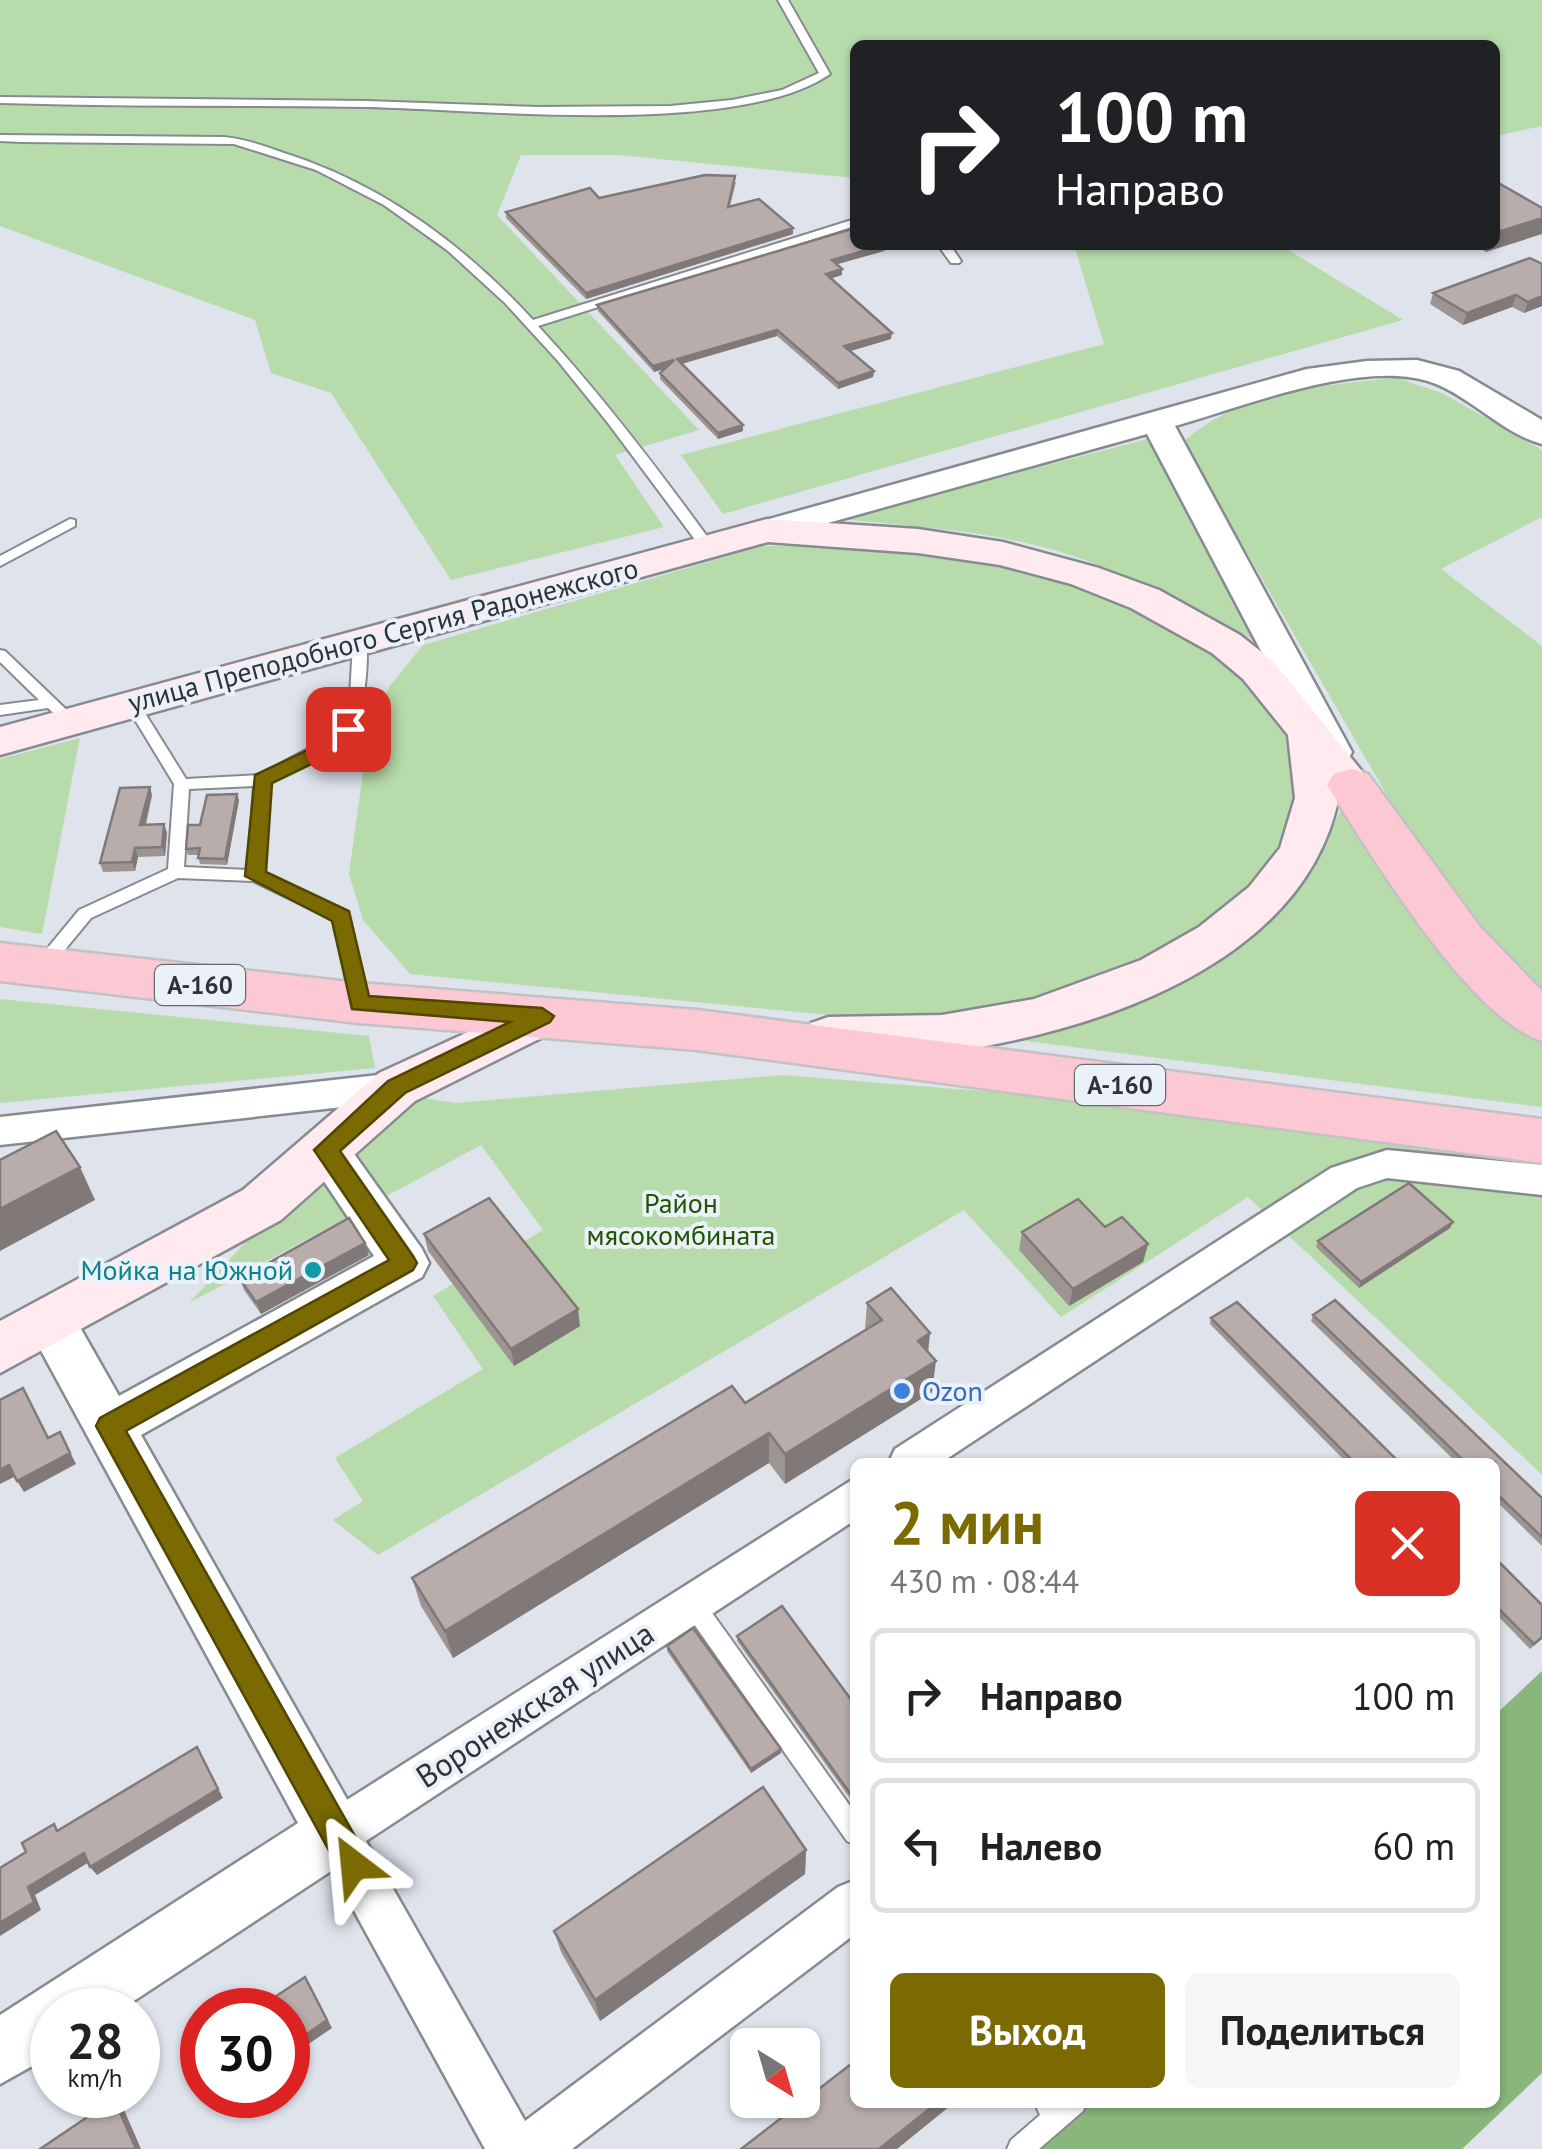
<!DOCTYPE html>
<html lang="ru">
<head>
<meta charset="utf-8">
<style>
  body { margin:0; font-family:"PT Sans",sans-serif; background:#f6f6f6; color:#222; height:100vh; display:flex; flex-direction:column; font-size:38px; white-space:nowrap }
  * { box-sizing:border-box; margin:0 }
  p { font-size:32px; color:#767676 }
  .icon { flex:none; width:55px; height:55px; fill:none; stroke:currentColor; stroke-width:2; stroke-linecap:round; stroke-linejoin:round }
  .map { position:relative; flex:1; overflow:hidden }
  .side { position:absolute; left:850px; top:1458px; width:650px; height:650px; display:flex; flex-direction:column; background:#fff; border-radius:15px; box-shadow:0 2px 8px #0004 }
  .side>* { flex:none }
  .banner { position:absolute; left:850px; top:40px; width:650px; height:210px; border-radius:15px; box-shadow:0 2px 8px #0004; background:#202124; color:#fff; overflow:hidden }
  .needle { width:65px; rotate:143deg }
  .controls { position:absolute; left:730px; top:2028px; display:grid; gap:20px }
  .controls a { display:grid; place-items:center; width:90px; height:90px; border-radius:15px; background:#fff; box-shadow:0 2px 8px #0004; font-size:50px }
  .speed { position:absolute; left:30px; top:1988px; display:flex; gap:20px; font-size:50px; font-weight:700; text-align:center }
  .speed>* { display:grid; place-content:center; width:130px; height:130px; border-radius:50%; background:#fff; box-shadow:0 2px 8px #0004; line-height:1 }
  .speed small { font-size:25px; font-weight:400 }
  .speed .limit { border:15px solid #d22; background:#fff; color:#111 }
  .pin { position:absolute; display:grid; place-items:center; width:85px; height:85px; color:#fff; margin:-42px; border-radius:20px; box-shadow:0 5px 15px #0006 }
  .me { position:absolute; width:110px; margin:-55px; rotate:331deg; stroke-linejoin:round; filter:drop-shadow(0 0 8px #0008) }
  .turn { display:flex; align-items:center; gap:35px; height:210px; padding:0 40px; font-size:45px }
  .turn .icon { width:130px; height:130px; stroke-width:2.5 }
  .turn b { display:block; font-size:70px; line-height:85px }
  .round { display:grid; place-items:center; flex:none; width:105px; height:105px; border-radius:15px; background:#f6f6f6 }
  .overview { display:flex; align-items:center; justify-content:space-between; height:170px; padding:0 40px }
  h1 { font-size:60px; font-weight:600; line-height:75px; color:#7b6a02 }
  .button { display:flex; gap:20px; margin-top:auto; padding:20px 40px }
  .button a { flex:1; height:115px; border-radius:15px; background:#7b6a02; color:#fff; font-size:40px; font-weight:600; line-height:115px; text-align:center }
  .button a+a { background:#f6f6f6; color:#222 }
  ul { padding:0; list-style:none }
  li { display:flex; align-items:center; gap:30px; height:135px; margin:0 20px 15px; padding:0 20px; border:5px solid #e0e0e0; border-radius:15px }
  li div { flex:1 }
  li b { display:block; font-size:38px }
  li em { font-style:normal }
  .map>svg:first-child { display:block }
  .green { fill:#b7dbab }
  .forest { fill:#8ab57b }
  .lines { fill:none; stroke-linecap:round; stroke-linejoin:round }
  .service-casing { stroke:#868b92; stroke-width:4 }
  .minor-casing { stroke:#868b92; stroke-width:5 }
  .tertiary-casing { stroke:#868b92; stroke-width:5 }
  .secondary-casing { stroke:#868b92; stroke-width:5 }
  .trunk-casing { stroke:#c1c2c2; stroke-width:5 }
  .service { fill:#fff; fill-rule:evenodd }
  .minor { fill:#fff; fill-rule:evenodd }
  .tertiary { fill:#fff; fill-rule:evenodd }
  .secondary { fill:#feeaef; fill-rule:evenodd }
  .trunk { fill:#fcc8d4; fill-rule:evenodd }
  .wall { fill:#9e9593 }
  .shaded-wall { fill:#817978 }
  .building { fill:#b8adab; stroke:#817978; stroke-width:2.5 }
  .route { fill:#7b6a02; stroke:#504501; stroke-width:2.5 }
  .culture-dot { fill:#0f9aa8; stroke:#ebf1f9; stroke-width:4 }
  .shop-dot { fill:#3f7fe0; stroke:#ebf1f9; stroke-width:4 }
  .labels { text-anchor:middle; stroke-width:8; stroke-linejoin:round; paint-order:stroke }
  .shield { fill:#ebf1f9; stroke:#686b70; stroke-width:2.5 }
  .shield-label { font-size:25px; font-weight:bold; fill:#303235 }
  .street-label { font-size:28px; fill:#303235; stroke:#ebf1f9 }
  .park-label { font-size:28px; fill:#1f5500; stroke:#ebf1f9 }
  .culture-label { font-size:28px; fill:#0d838f; stroke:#ebf1f9; text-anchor:end }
  .shop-label { font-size:28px; fill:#366cbe; stroke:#ebf1f9; text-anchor:start }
  .near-street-label { font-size:32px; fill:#303235; stroke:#ebf1f9 }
</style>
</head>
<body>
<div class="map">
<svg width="1542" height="2149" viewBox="0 0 1542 2149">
  <rect width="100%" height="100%" fill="#dee3ec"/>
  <path class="green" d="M0,0h1542v126l-47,10v-91h-640v133l-237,-23h-97l-24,60 202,215 -84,25 49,72 -213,53 -120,-187 -60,-20 -16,-53 -255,-94z
    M1074,245h206l123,75 -680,194 -42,-59 423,-111z
    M1398,378l46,16 98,56v67l-101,52 101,77v359l-63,-68 -80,-121 -216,-374c54,-50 143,-58 215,-64z
    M1155,437l97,202c-67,-35 -132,-71 -205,-91 -67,-18 -138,-22 -207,-29z
    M763,546h101l159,21 117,40 93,55 50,60 23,52 -5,40 -49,73 -41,34 -70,40 -70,26 -91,26 -81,9 -489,-48 -47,-54 -14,-46 20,-146 21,-42 33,-41z
    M80,738l-38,196 -42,-7v-168z
    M1346,800l162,220 34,22v65l-531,-68 252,-115 46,-51z
    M0,999l369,37 6,32 -375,35z
    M781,1075l373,30 388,56v314l-294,-278 -187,120 -97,-107 -586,345 -45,-35 30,-19 -28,-43 148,-89 -50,-73 110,-66 -62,-85 -292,158 90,-97 87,-76 57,-32 33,5z"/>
  <path class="forest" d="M1542,1671v402l-80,76h-433l50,-46 416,-1v-387z"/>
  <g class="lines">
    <g class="service-casing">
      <path id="service" d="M778,0h10l42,74c-93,64 -350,35 -465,33 -122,-2 -243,0 -365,-4v-6l366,4 171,6 133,-1 62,-6 50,-10 37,-17z
        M0,135l224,2c21,2 41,9 60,16 98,31 180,92 249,167l322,-101v7l-317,100c64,69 121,144 176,220l-7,4 -5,-1 -94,-126 -50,-62 -53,-58 -58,-53 -63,-45 -68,-35 -82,-26 -213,-2 -21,-1z
        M938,245h12l11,16 -2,2h-8z
        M70,519l5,1v6l-75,40v-10z
        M360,638l7,4c1,90 -20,104 -98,141l-5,90 83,40 20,90 -2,4h-12l-2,-4 -17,-83 -81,-39 -75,-3 -87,40 -42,51h-12l-2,-4 2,-4 42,-51 89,-41 6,-85 -48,-79 2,-3h10l48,77 73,-4 64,-34 21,-25 6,-19 3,-55zM254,786l-6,84 -64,-3 5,-78z
        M0,650l5,1 71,68v6h-10l-18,-17 -48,7v-10l39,-5 -39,-38z
        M692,1593l8,3 155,217v32l-8,-4 -163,-231 -3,-7 3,-7z
        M1034,2102h52l-3,9 -44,38h-32l4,-9 29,-25z"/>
    </g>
    <g class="minor-casing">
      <path id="minor" d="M397,1073l12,4 6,10 -6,10 -12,4 -397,44v-28z
        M1387,1150l155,15v30l-155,-17 -30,10 -415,274h-53l6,-13 436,-281z
        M855,1478v42l-489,321 159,280 313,-234 17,-7v54l-283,215h-87l-165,-300 -7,-16 7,-16z"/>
    </g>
    <g class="tertiary-casing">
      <path id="tertiary" d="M1417,360l42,11 83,49v24c-38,-10 -69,-45 -106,-60 -69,-28 -193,23 -261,42l177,326 -5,9 -14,4 -14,-4 -5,-9 -167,-318 -380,106 -12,-3 -5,-7 5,-7 552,-154 60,-8z
        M326,1132l16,5 80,112 7,14 -7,14 -281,158 225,398 -9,21 -237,156h-68v45l-52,29v-69l298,-192 -272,-500 7,-15 18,-6 18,6 50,88 255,-140 -71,-106 7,-13z"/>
    </g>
    <g class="secondary-casing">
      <path id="secondary" d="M767,519l151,10 85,13 96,26 60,22 81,45 33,26 100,124 -7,10 -15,5 -12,-4c-31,158 -218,226 -359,251 -50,9 -102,8 -152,8l-17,-6 -8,-13 8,-13 17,-6 114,-2 92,-16 107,-39 58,-33 50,-40 31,-39 15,-50 -7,-63 -45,-56 -31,-26 -81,-45 -60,-24 -71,-19 -82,-12 -150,-11 -768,213v-28z
        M542,998l17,5 7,13 -7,13 -144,72 -134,119 -281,153v-52l243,-131 136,-117z"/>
    </g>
    <g class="trunk-casing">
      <path id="trunk" d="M1351,769l17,5 112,153 62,64v50c-72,-22 -174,-190 -215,-256l7,-11z
        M0,943l359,40 338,27 845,109v44l-845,-113 -338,-27 -359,-42z"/>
    </g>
    <use href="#service" class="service"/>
    <use href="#minor" class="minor"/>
    <use href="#tertiary" class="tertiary"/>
    <use href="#secondary" class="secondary"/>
    <use href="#trunk" class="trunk"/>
  </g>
  <path class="wall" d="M736,182l-6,24 63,22v6l-207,65 -80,-81v-6l93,-14z
    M1542,208l-56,44 -12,-7h21z
    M884,251l-47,13 5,5v6l-10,3 59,61 -42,12 25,20 -1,6 -35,12 -61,-53 -95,28 61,61v6l-25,8 -58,-60v-6l4,-4 -10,3 -56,-61 -1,-6z
    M1542,264v42l-18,7 -12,-6 -49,18 -33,-21 3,-11z
    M152,795l-6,30 18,-1 3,9 -2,23 -27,1 -3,14 -32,1 -3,-9z
    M239,800l-12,65 -27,-1 -2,-9h-10l-2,-6 14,-24z
    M1453,1222l-3,6 -91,60 -43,-41 2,-6z
    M1105,1227l43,17 -5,18 -74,44 -50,-56 3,-18z
    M424,1234l156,92 -66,40 -86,-115z
    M369,1255l-108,59 -17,-24 -4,-11z
    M867,1303l61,49 4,40 -147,92 -16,-21 -316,195 -32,-52 -9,-28 333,-175 120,-73z
    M1313,1315l229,183v48l-47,-46v-38h-39l-145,-141z
    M1211,1318l188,144h-53l-136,-138z
    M1495,1558l47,47v34l-12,10 -35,-36z
    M737,1636l118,69v100l-118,-164z
    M667,1646l114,107 -30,20 -84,-122z
    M806,1850l-1,24 -205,147 -39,-69 -7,-21z"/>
  <path class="shaded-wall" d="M1542,218v16l-56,18 2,-7h7v-12z
    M793,228v6l-207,65v-6z
    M884,245h7l-7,6 -53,15 1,-6z
    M842,269v6l-16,5v-6z
    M1516,295l-4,12 -49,18 4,-12z
    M1542,296v10l-18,7 4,-11z
    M777,330v6l-100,29v-6z
    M892,333l-1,6 -47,14v-7z
    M674,360v6l-20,6 -1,-6z
    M874,371l-1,6 -35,12v-6z
    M743,425v6l-25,8v-6z
    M150,787l2,8 -9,38 -3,-8z
    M237,794l2,6 -12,65 -2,-6z
    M164,824l3,9 -2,23 -3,-9z
    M135,848l3,9 -3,14 -3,-9z
    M80,1167l15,33 -95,51v-42z
    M1453,1222l-3,6 -91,60 2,-6z
    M365,1243l4,12 -108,59 -5,-12z
    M1148,1244l-5,18 -74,44 4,-17z
    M578,1309l2,17 -66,40 -3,-17z
    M930,1333l-3,32 -9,-24z
    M936,1361l-4,31 -147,92v-30z
    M60,1432l16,32 -52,28 -7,-11z
    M769,1433v30l-316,195 -8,-27z
    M9,1465l7,11 -16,8v-14z
    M197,1747l26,51 -126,77 -7,-8z
    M781,1749v4l-30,20v-4z
    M806,1850l-1,24 -205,147 -5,-21z
    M84,1853l7,8 -56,34 6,15 -41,26v-13l28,-36z
    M305,1977l27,51 -44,30v-11z
    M217,2095h16l-15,10 -6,-6z
    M114,2099l8,6 19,44h-5z
    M938,2102h17l-58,47h-18z"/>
  <path class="building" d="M705,175l30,1 -7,31 31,-8 34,29 -207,65 -80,-81 84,-24 9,10z
    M1495,181l47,27v10l-47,15z
    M855,228v17h29l-52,15 10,9 -16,5 66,59 -48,13 30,25 -36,12 -61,-53 -100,29 66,66 -25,8 -58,-60 14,-13 -21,6 -56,-61z
    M1530,258l12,6v32l-14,6 -12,-7 -49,18 -34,-20z
    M150,787l-10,38 24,-1 -2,23 -27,1 -3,14 -32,1 20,-75z
    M237,794l-12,65 -27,-1 2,-10 -14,1 2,-24h12l7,-30z
    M56,1131l24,36 -80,42v-49z
    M1409,1183l44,39 -92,60 -43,-41z
    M489,1198l89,111 -67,40 -87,-115z
    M1078,1199l27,28 17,-10 26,27 -75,45 -51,-57z
    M349,1218l16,25 -109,59 -16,-23z
    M891,1288l39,45 -12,8 18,20 -151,93 -16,-21 -324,198 -33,-53 320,-192 13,17 137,-83 -15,-17z
    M1335,1300l207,198v39l-47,-45v-30h-30l-152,-147z
    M1237,1302l162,160h-45l-143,-144z
    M23,1388l25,50 12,-6 10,21 -53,28 -8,-16 -9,5v-70z
    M1495,1558l47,47v32l-8,7 -39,-39z
    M782,1606l73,99v95l-118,-164z
    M693,1628l88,121 -30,20 -84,-123z
    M197,1747l21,42 -128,78 -6,-14 -56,34 6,15 -34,21v-55l26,-16 -4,-9 32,-19 3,7z
    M763,1787l43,63 -211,150 -41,-69z
    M305,1977l22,43 -39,27v-37h-33z
    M202,2045v34l-11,-26z
    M855,2061v41h83l-59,47h-138z
    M114,2099l22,50h-96z"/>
  <path class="route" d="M348,722l7,2v9l-31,25 -52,25 -6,89 83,39 20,85 173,12 12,8 -4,6 -145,71 -65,58 73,105 4,7 -4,7 -287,161 239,423 4,11 -4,11 -11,4 -11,-4 -247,-450 4,-8 289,-158 -75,-110 74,-69 122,-59 -158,-13 -20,-88 -87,-45 10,-101 55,-26z"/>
  <circle class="culture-dot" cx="313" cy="1270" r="10"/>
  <circle class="shop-dot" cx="902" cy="1391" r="10"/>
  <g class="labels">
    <g class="shield">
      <rect x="155" y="965" width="90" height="40" rx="8"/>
      <rect x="1075" y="1065" width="90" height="40" rx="8"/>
    </g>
    <g class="shield-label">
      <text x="200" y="994">А-160</text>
      <text x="1120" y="1094">А-160</text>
    </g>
    <g class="street-label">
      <text transform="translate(383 635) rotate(-15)" y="10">улица Преподобного Сергия Радонежского</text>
    </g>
    <g class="park-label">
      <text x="681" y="1213">Район<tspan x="681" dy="32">мясокомбината</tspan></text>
    </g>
    <g class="culture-label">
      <text x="293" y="1280">Мойка на Южной</text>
    </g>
    <g class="shop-label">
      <text x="922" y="1401">Ozon</text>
    </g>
    <g class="near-street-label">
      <text transform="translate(535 1705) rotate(-33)" y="11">Воронежская улица</text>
    </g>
  </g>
</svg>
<div class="controls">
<a><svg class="needle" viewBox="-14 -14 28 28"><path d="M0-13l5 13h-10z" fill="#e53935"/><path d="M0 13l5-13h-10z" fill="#767676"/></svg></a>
</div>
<div class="speed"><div>28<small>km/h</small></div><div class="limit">30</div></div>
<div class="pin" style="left:348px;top:729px;background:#d93025"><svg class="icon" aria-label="arrive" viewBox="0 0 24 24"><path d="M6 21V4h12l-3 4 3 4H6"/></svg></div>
<svg class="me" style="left:354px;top:1865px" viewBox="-20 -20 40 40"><path d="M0-17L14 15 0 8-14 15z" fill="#7b6a02" stroke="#fff" stroke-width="4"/></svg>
<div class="banner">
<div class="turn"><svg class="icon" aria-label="right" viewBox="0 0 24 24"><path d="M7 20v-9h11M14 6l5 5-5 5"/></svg><div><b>100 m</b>Направо</div></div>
</div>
<section class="side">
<div class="overview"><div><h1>2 мин</h1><p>430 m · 08:44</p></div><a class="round" style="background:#d93025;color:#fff"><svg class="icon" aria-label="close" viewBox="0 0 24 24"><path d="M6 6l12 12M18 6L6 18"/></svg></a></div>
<ul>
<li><svg class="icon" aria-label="right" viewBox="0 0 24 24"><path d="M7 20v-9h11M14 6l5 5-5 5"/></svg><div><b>Направо</b></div><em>100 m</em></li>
<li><svg class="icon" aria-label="left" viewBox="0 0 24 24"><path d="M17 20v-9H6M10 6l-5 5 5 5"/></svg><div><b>Налево</b></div><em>60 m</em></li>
</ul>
<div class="button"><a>Выход</a><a>Поделиться</a></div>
</section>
</div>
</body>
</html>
